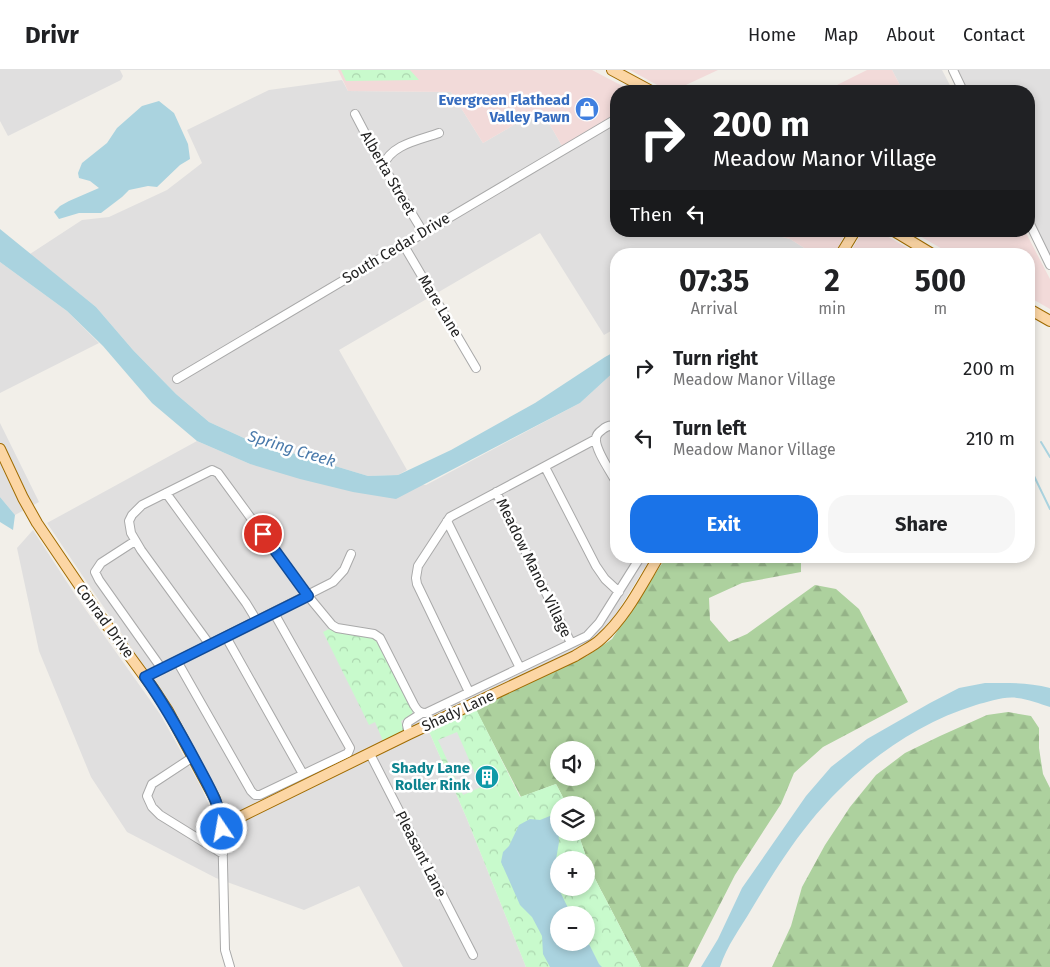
<!DOCTYPE html>
<html lang="en">
<head>
<meta charset="utf-8">
<style>
  body { margin:0; font-family:"Fira Sans",sans-serif; background:#f6f6f6; color:#202124; height:100vh; display:flex; flex-direction:column; font-size:19px; white-space:nowrap }
  * { box-sizing:border-box; margin:0 }
  p { font-size:16px; color:#757577 }
  .icon { flex:none; width:28px; height:28px; fill:none; stroke:currentColor; stroke-width:2; stroke-linecap:round; stroke-linejoin:round }
  .map { position:relative; flex:1; overflow:hidden }
  .drawer { position:absolute; left:610px; top:178px; width:425px; height:315px; display:flex; flex-direction:column; background:#fff; border-radius:20px; box-shadow:0 2px 8px #0003 }
  .drawer>* { flex:none }
  .guide { position:absolute; left:610px; top:15px; width:425px; height:152px; border-radius:20px; box-shadow:0 2px 8px #0003; background:#202124; color:#fff; overflow:hidden }
  .tools { position:absolute; left:550px; top:671px; display:grid; gap:10px }
  .tools a { display:grid; place-items:center; width:45px; height:45px; border-radius:50%; background:#fff; box-shadow:0 2px 8px #0003; font-size:25px }
  .pin { position:absolute; display:grid; place-items:center; width:42px; height:42px; color:#fff; margin:-21px; border:2px solid #fff; border-radius:50%; box-shadow:0 1px 5px #0007 }
  .me { position:absolute; width:55px; margin:-28px; rotate:348deg; stroke-linejoin:round; filter:drop-shadow(0 0 4px #0008) }
  .turn { display:flex; align-items:center; gap:18px; height:105px; padding:0 20px; font-size:22px }
  .turn .icon { width:65px; height:65px; stroke-width:2.5 }
  .turn b { display:block; font-size:35px; line-height:42px }
  .then { display:flex; align-items:center; height:48px; padding:0 20px; background:#0003; gap:10px; font-size:19px }
  .eta { display:flex; justify-content:space-evenly; align-items:center; height:85px; text-align:center }
  .eta b { font-size:30px; font-weight:700; line-height:35px }
  .action { display:flex; gap:10px; margin-top:auto; padding:10px 20px }
  .action a { flex:1; height:58px; border-radius:20px; background:#1a73e8; color:#fff; font-size:20px; font-weight:700; line-height:58px; text-align:center }
  .action a+a { background:#f6f6f6; color:#202124 }
  ul { padding:0; list-style:none }
  li { display:flex; align-items:center; gap:15px; height:70px; padding:0 20px }
  li div { flex:1 }
  li b { display:block; font-size:19px }
  li em { font-style:normal }
  header { display:flex; align-items:center; gap:30px; box-sizing:border-box; height:70px; padding:0 25px; background:#fff; border-bottom:1px solid #e0e0e0 }
  header strong { font-size:24px }
  nav { display:flex; gap:28px; margin-inline-start:auto; font-size:18px }
  .map>svg:first-child { display:block }
  .residential { fill:#e0dfdf }
  .commercial { fill:#f2dad9 }
  .forest { fill:url(#forest-firs); fill-rule:evenodd }
  .park { fill:url(#park-crowns); fill-rule:evenodd }
  .parking { fill:#e2e2e2 }
  .water { fill:#aad3df }
  .lines { fill:none; stroke-linecap:round; stroke-linejoin:round }
  .stream { stroke:#aad3df; stroke-width:2 }
  .minor-casing { stroke:#a9a9a9; stroke-width:10 }
  .major-casing { stroke:#a06b00; stroke-width:12 }
  .minor { stroke:#fff; stroke-width:8 }
  .major { stroke:#fcd6a4; stroke-width:10 }
  .route-casing { stroke:#114b97; stroke-width:12 }
  .route { stroke:#1a73e8; stroke-width:9 }
  .labels { text-anchor:middle; stroke-width:5; stroke-linejoin:round; paint-order:stroke }
  .shop-label { font-size:15px; font-weight:bold; fill:#366cbe; stroke:#fff; text-anchor:end }
  .street-label { font-size:15px; fill:#222; stroke:#fff }
  .culture-label { font-size:15px; font-weight:bold; fill:#0d838f; stroke:#fff; text-anchor:end }
  .water-label { font-size:16px; font-style:italic; fill:#4a7aab; stroke:#fff }
</style>
</head>
<body>
<header>
<strong>Drivr</strong>
<nav><a>Home</a><a>Map</a><a>About</a><a>Contact</a></nav>
</header>
<div class="map">
<svg width="1050" height="897" viewBox="0 0 1050 897">
  <defs>
    <pattern id="forest-firs" width="22" height="20" patternUnits="userSpaceOnUse" patternTransform="scale(1.25)"><rect width="22" height="20" fill="#add19e"/><path d="M5 1l3.5 6h-7zM16 11l3.5 6h-7z" fill="#95b388"/></pattern>
    <pattern id="park-crowns" width="20" height="18" patternUnits="userSpaceOnUse" patternTransform="scale(1.25)"><rect width="20" height="18" fill="#c8facc"/><path d="M2 6a3 3 0 1 1 6 0M12 15a3 3 0 1 1 6 0" fill="none" stroke="#acd6af"/></pattern>
  </defs>
  <rect width="100%" height="100%" fill="#f2efe9"/>
  <path class="residential" d="M0,0h120l3,6 -2,4 -113,56 -8,-15z
    M892,0h50l11,21h-50z
    M956,0h94v189l-21,-43v-125h-62z
    M342,10l6,11 103,1 32,51 58,-34 21,37 54,-31v116h143l31,8 24,15h-198v74l-12,7 -64,-102 -201,117 68,120 -9,5 -30,1 -122,-37 -37,-17 -33,-28 -43,-44 -37,-43 -66,-53 52,-34 27,-3 58,-27 35,-27 -15,-33 82,-40z
    M0,192l67,49 32,32 -99,50z
    M616,300v186h36l-41,66 -18,20 -344,169 -18,2 -12,-15 -44,-85 -128,-190 150,-82 53,23 176,21 154,-82z
    M0,353l39,79 -24,13 -15,-18z
    M33,460l43,66 84,118 41,73 17,39 10,3 200,-100 39,90 59,148h-123l-44,-81 -55,24 -88,-32 -89,-46 -36,-55 -52,-126 -22,-103z"/>
  <path class="commercial" d="M338,0h254l40,21h-16v24l-54,31 -21,-37 -58,34 -32,-51 -103,-1z
    M630,0h88l-45,21h-5z
    M867,0h25l11,21h-78z
    M759,161h87l-11,23h-21l-24,-15z
    M863,161h15l40,23h-69z
    M911,161h114l25,48v30l-21,-12v-43h-78z"/>
  <path class="forest" d="M701,486h89l11,3v13l-59,11 -33,15 1,22 19,22 18,-8 68,-49 21,4 23,20 49,93 -85,45 -29,26 -13,31 -46,71 -47,92h-47l-50,-96 -13,-38 8,-1v-27h-19l-11,-21 -35,13 -46,-89 112,-52 25,-17 51,-77zM559,680h27v28h-27z
    M1008,642l23,4 8,12v20l4,26 7,14v179h-278l19,-41 11,-39 23,-42 25,-38 26,-32 29,-22 35,-17 47,-21z"/>
  <path class="park" d="M341,0h69l9,10 -73,1z
    M329,559l9,3 37,4 5,8 33,67 -2,5 -10,5 3,10 -21,10 -8,-19 -6,3 -46,-93z
    M475,637l45,90 36,-13 11,21h-8v27l19,1 13,38 50,96h-115l-59,-148 -39,-90zM559,790h27v28h-27zM559,845h27v27h-27z"/>
  <path class="parking" d="M457,662l24,55 -18,8 -25,-55z"/>
  <path class="water" d="M159,31l15,12 14,31 2,15 -10,6 -23,22 -9,-1 -19,4 -7,7 -21,16h-22l-20,6 -5,-7 6,-6 9,-5 30,-13 -9,-7 -11,-3 -1,-5 4,-10 25,-20 10,-15 25,-22z
    M0,159l96,78 37,43 43,44 33,28 37,17 122,37 30,-1 53,-25 84,-47 70,-46 11,-6v19l-36,33 -184,96 -43,-7 -53,-13 -50,-15 -53,-23 -45,-38 -49,-57 -36,-35 -67,-49z
    M0,427l15,18 -2,15 -13,-8z
    M985,613c22,0 43,-1 65,5v19c-10,-3 -22,-8 -33,-9 -13,-2 -29,4 -41,7 -65,20 -123,64 -166,117 -22,27 -41,58 -59,88 -11,19 -24,35 -31,57h-19l17,-28 24,-51 64,-92 25,-29 36,-28 63,-36 29,-15z
    M550,746l8,9 1,17 -6,35 16,33 12,5h-22v27h27v-4l13,26 3,3h-52l-7,-13 -1,-18 -10,-19 -12,-12 -19,-43 2,-10 6,-6 10,-21 11,-6 10,1z"/>
  <g class="lines">
    <path class="stream" d="M1041,372l9,15
      M1029,379l4,-12
      M1029,390l4,14 17,35"/>
    <g class="minor-casing">
      <path id="minor" d="M953,0l10,21
        M355,44l21,40 47,78
        M383,96c8,-22 37,-26 56,-33
        M1029,152l21,43
        M403,174l73,124
        M177,309l439,-260
        M616,356c-5,-1 -10,0 -14,4 -3,2 -6,5 -6,9 -1,11 15,33 20,43
        M545,397l51,99 9,13 14,13
        M496,422l75,151
        M166,423l80,110 11,18
        M447,451l73,147
        M135,471l-34,22 -6,9 4,8 63,89
        M226,567l77,137
        M210,575l-69,-95 -10,-17 -2,-12 3,-6 10,-10 70,-35 6,3 90,123 24,29 5,3 37,6 6,4 34,67c3,5 5,8 12,8l161,-77 12,-13 42,-67
        M177,591l74,130 4,4h5l88,-42 2,-5 -76,-135
        M145,607l188,-95 11,-12 7,-16
        M469,622l-52,-108 -1,-6 2,-12 32,-49 146,-78
        M409,664l-2,-9 1,-3 14,-9
        M370,684l103,201
        M193,687l-41,27 -5,12 5,11 8,8 63,39
        M222,751l3,129 5,17"/>
    </g>
    <g class="major-casing">
      <path id="major" d="M612,0l39,21
        M894,161l38,23
        M841,184l14,-23
        M1029,239l21,12
        M0,379l23,49 14,25 61,90 55,75 15,23 47,88 7,22 16,-3 171,-84 166,-78c9,-6 19,-10 26,-17 25,-22 41,-55 58,-83"/>
    </g>
    <use href="#minor" class="minor"/>
    <use href="#major" class="major"/>
  </g>
  <g class="lines">
    <g class="route-casing">
      <path id="route" d="M222,759c-1,-24 -14,-44 -25,-65 -16,-30 -32,-59 -52,-87l163,-81 -45,-62"/>
    </g>
    <use href="#route" class="route"/>
  </g>
  <defs>
    <g id="shop-disc" transform="scale(1.25)"><circle r="9.5" fill="#3f7fe0" stroke="#fff"/><path d="M-5-2.5h2.3a2.7 3.5 0 0 1 5.4 0H5L5.5 6h-11ZM-1.5-2.5h3a1.5 2.3 0 0 0-3 0Z" fill="#fff"/></g>
    <g id="building-disc" transform="scale(1.25)"><circle r="9.5" fill="#0f9aa8" stroke="#fff"/><path d="M-4-6H4V6H1V3H-1V6H-4ZM-2.5-4.3h1.7v1.8h-1.7ZM.8-4.3h1.7v1.8H.8ZM-2.5-1h1.7V.8h-1.7ZM.8-1h1.7V.8H.8Z" fill="#fff"/></g>
  </defs>
  <g fill-rule="evenodd">
    <use href="#shop-disc" x="587" y="39"/>
    <use href="#building-disc" x="487" y="707"/>
  </g>
  <g class="labels">
    <g class="shop-label">
      <text x="570" y="35">Evergreen Flathead<tspan x="570" dy="17">Valley Pawn</tspan></text>
    </g>
    <g class="street-label">
      <text transform="translate(388 103) rotate(60)" y="5">Alberta Street</text>
      <text transform="translate(396 178) rotate(-31)" y="5">South Cedar Drive</text>
      <text transform="translate(440 236) rotate(59)" y="5">Mare Lane</text>
      <text transform="translate(534 498) rotate(64)" y="5">Meadow Manor Village</text>
      <text transform="translate(105 551) rotate(54)" y="5">Conrad Drive</text>
      <text transform="translate(458 641) rotate(-25)" y="5">Shady Lane</text>
      <text transform="translate(421 784) rotate(63)" y="5">Pleasant Lane</text>
    </g>
    <g class="culture-label">
      <text x="470" y="703">Shady Lane<tspan x="470" dy="17">Roller Rink</tspan></text>
    </g>
    <g class="water-label">
      <text transform="translate(292 378) rotate(17)" y="6">Spring Creek</text>
    </g>
  </g>
</svg>
<div class="tools">
<a><svg class="icon" aria-label="sound" viewBox="0 0 24 24"><path d="M4 9h4l5-4v14l-5-4H4zM17 9q2 3 0 6"/></svg></a>
<a><svg class="icon" aria-label="layers" viewBox="0 0 24 24"><path d="M12 4l9 5-9 5-9-5zM3 14l9 5 9-5"/></svg></a>
<a>+</a>
<a>−</a>
</div>
<div class="pin" style="left:263px;top:464px;background:#d93025"><svg class="icon" aria-label="arrive" viewBox="0 0 24 24"><path d="M6 21V4h12l-3 4 3 4H6"/></svg></div>
<svg class="me" style="left:222px;top:759px" viewBox="-20 -20 40 40"><circle r="17" fill="#1a73e8" stroke="#fff" stroke-width="3"/><path d="M0-11L8 9 0 5-8 9z" fill="#fff"/></svg>
<div class="guide">
<div class="turn"><svg class="icon" aria-label="right" viewBox="0 0 24 24"><path d="M7 20v-9h11M14 6l5 5-5 5"/></svg><div><b>200 m</b>Meadow Manor Village</div></div>
<div class="then">Then<svg class="icon" aria-label="left" viewBox="0 0 24 24"><path d="M17 20v-9H6M10 6l-5 5 5 5"/></svg></div>
</div>
<section class="drawer">
<div class="eta">
<div><b>07:35</b><p>Arrival</p></div>
<div><b>2</b><p>min</p></div>
<div><b>500</b><p>m</p></div>
</div>
<ul>
<li><svg class="icon" aria-label="right" viewBox="0 0 24 24"><path d="M7 20v-9h11M14 6l5 5-5 5"/></svg><div><b>Turn right</b><p>Meadow Manor Village</p></div><em>200 m</em></li>
<li><svg class="icon" aria-label="left" viewBox="0 0 24 24"><path d="M17 20v-9H6M10 6l-5 5 5 5"/></svg><div><b>Turn left</b><p>Meadow Manor Village</p></div><em>210 m</em></li>
</ul>
<div class="action"><a>Exit</a><a>Share</a></div>
</section>
</div>
</body>
</html>
